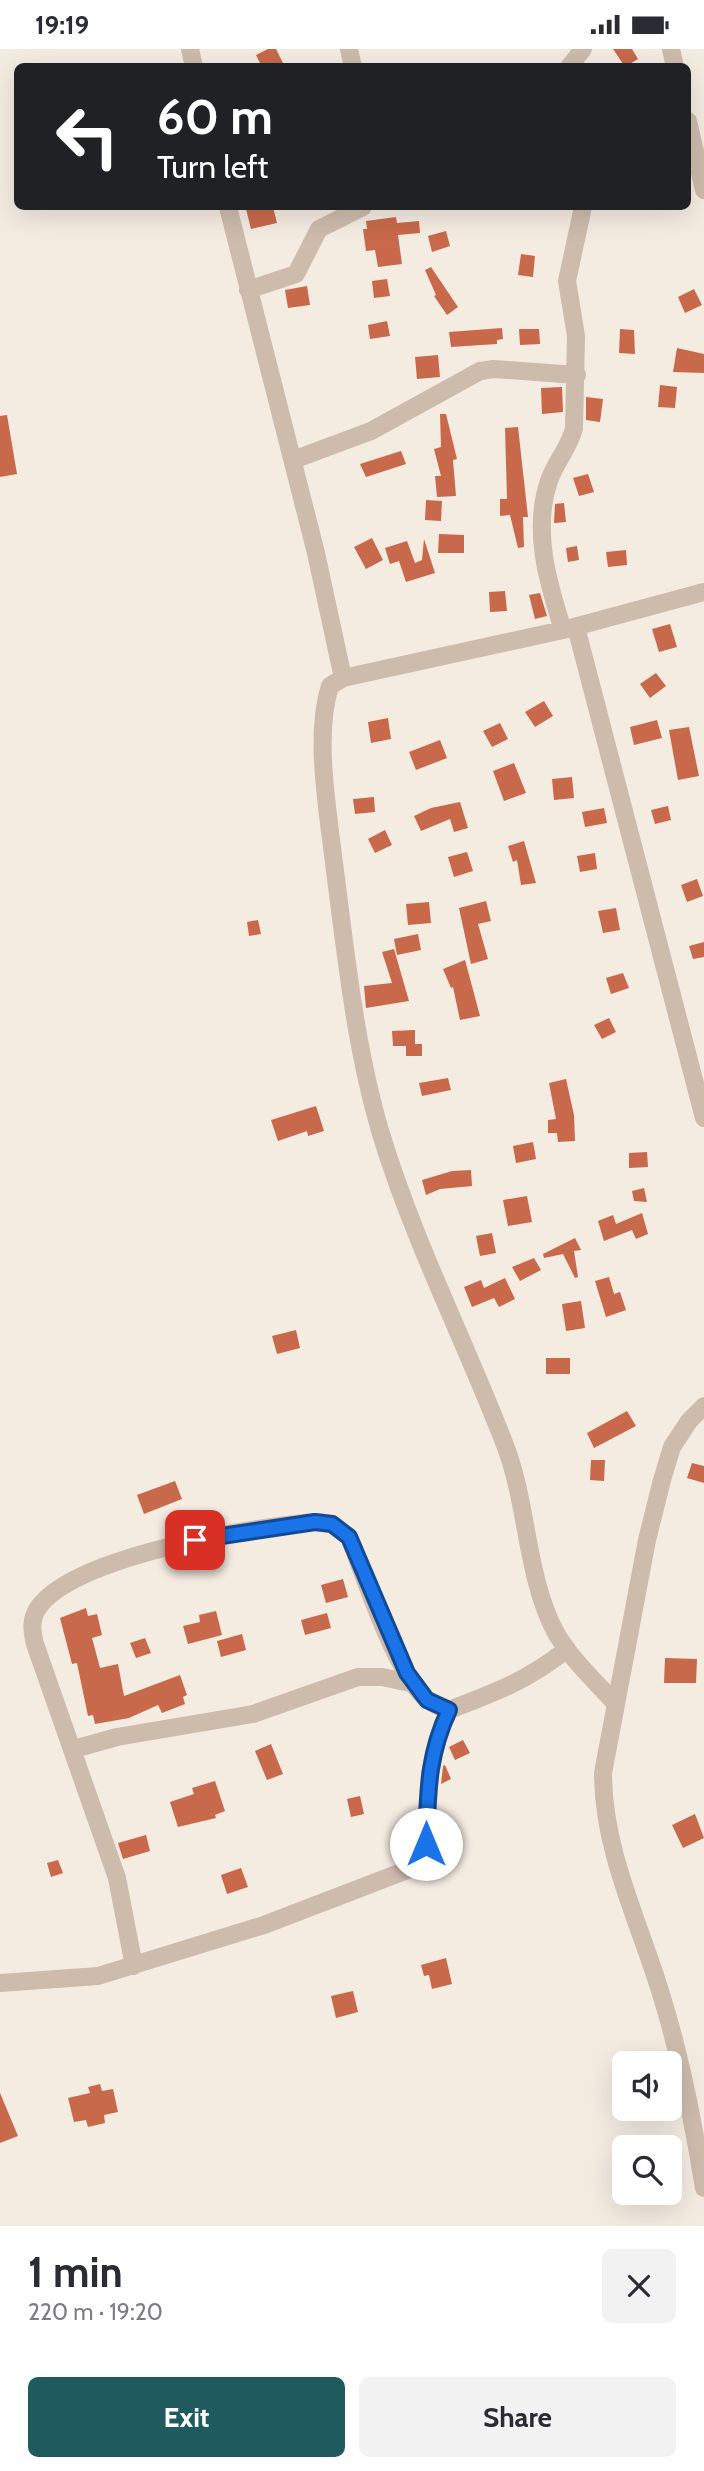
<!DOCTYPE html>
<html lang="en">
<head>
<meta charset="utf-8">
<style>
  body { margin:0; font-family:Cabin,sans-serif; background:#f2f2f3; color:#2b2b33; height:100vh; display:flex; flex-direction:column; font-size:26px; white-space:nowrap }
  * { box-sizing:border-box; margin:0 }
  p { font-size:23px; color:#7c7c81 }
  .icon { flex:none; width:38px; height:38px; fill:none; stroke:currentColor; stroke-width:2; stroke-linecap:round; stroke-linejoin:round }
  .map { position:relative; height:2177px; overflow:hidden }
  .side { display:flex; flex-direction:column; background:#fff; flex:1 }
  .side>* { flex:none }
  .banner { position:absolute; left:14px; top:14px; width:677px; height:147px; border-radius:10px; box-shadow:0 7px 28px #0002; background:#202124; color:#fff; overflow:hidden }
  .tools { position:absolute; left:612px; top:2002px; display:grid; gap:14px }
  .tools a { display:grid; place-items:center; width:70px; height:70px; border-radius:10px; background:#fff; box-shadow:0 7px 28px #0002; font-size:35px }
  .pin { position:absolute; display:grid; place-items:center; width:60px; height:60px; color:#fff; margin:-30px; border-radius:14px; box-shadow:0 4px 10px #0006 }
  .me { position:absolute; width:77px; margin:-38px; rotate:0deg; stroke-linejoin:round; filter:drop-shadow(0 0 5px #0008) }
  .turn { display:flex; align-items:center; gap:24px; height:147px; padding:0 28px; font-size:32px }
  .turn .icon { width:91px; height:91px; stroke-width:2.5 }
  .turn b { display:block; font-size:49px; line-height:60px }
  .round { display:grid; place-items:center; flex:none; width:74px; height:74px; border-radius:10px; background:#f2f2f3 }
  .head { display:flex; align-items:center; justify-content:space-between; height:119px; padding:0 28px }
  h1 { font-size:42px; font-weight:700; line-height:52px }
  .cta { display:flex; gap:14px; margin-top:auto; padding:14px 28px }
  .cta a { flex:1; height:80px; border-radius:10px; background:#1f5a5e; color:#fff; font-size:28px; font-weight:700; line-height:80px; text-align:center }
  .cta a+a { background:#f2f2f3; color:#2b2b33 }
  .status { display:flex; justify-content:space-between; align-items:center; height:49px; padding:0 35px; background:#fff; direction:ltr }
  .status svg { height:19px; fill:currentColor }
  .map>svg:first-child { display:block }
  .building { fill:#c8694b }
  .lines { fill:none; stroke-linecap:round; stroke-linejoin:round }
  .minor { stroke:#cdbbac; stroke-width:18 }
  .route-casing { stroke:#114b97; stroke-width:18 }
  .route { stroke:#1a73e8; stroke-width:12 }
</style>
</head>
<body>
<div class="status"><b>19:19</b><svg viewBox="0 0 49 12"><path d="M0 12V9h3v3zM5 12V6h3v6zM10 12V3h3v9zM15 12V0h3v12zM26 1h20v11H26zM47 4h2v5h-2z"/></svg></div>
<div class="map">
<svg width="704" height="2177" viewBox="0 0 704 2177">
  <rect width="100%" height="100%" fill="#f4ebe1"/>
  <path class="building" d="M268,0h8l9,18h-23l-6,-12z
    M613,0h19l6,10 -13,8z
    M258,158h15l4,16 -26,6 -5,-20z
    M396,168l1,6 22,-2 1,12 -22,2 4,29 -24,3 -3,-17 -9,1 -3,-22h4l-1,-8z
    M446,182l4,15 -18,6 -4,-16z
    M521,205l14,2 -2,21 -15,-2z
    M431,218l27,40 -11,8 -13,-19 2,-1 -11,-25z
    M387,230l3,17 -16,2 -2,-17z
    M307,237l3,19 -22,3 -3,-18z
    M694,240l8,16 -17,8 -7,-16z
    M387,272l3,15 -20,3 -2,-14z
    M502,279l1,11 -6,1v4l-46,3 -2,-15z
    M519,280h20l1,15 -20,1z
    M620,280l14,1 1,24 -16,-1z
    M677,299l27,6v19l-31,-1z
    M438,306l2,22 -23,2 -2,-22z
    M660,336l17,2 -2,21 -17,-1z
    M562,338l1,25 -21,2 -1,-26z
    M586,348l17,2 -3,23 -14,-2z
    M440,365h6l11,45 -4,1 3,36 -19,1 -2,-21h6l-7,-27 7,-2z
    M7,366l10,59 -17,3v-61z
    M518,378l10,90h-5l1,30 -6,1 -8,-33 -10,1v-17h7l-2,-71z
    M401,402l5,13 -40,13 -6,-13z
    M588,425l6,18 -15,4 -6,-18z
    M426,451l16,1 -1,20 -16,-1z
    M564,454l2,19 -12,1 1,-19z
    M439,485l25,1v18h-26z
    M372,489l11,22 -17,9 -12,-22z
    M424,490l11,34 -29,9 -7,-21 -9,3 -5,-16 22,-7 8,22 7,-3z
    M577,497l2,14 -11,2 -2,-14z
    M626,501l1,15 -19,2 -2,-15z
    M505,542l2,20 -17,1 -1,-20z
    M540,544l7,23 -12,3 -6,-24z
    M670,575l7,23 -18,5 -7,-23z
    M656,624l10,13 -16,12 -10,-14z
    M544,652l9,15 -18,11 -10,-15z
    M388,669l3,21 -20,4 -3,-21z
    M657,671l5,18 -28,7 -4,-18z
    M500,674l8,16 -16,8 -9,-16z
    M689,678l10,49 -21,4 -9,-50z
    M440,691l7,18 -31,12 -7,-18z
    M514,714l12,30 -22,8 -11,-30z
    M572,728l2,21 -20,2 -2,-21z
    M374,748l1,15 -20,2 -2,-15z
    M460,753l8,26 -14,4 -4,-13 -29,12 -7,-15 17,-8z
    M668,757l3,14 -16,4 -4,-14z
    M604,759l3,15 -22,4 -3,-15z
    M385,781l7,15 -17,8 -7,-14z
    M524,792l12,42 -15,2 -4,-25 -4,2 -5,-16z
    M467,803l6,19 -19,6 -6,-20z
    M595,804l2,16 -17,3 -3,-16z
    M697,830l6,17 -16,6 -6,-17z
    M486,852l5,20 -13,3 10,35 -17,5 -12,-56z
    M429,853l2,21 -23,2 -2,-21z
    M616,859l4,22 -17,3 -5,-22z
    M258,871l3,14 -12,2 -2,-14z
    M418,885l3,16 -24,5 -3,-16z
    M704,893v15l-11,2 -4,-13z
    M394,900l15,52 -43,7 -2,-22 28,-3 -10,-31z
    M465,911l15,56 -20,4 -7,-33 -2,1 -8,-19z
    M623,924l6,15 -18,6 -5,-16z
    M609,969l7,14 -14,7 -8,-14z
    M415,981v14h7v12h-16v-10h-13l-1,-15z
    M448,1029l3,12 -29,6 -3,-13z
    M566,1030l8,36 1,26 -17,1 -1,-9h-9v-13l8,-1 -7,-36z
    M316,1057l8,25 -16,5 -1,-5 -29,10 -7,-21z
    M533,1093l3,17 -20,4 -3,-17z
    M647,1103l1,15 -19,1v-15z
    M471,1121l1,16 -32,3 -14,6 -4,-15 30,-9z
    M644,1139l3,14 -13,-1 -2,-10z
    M527,1147l5,26 -24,4 -5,-26z
    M642,1164l6,21 -12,5 -4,-9 -28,11 -6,-20 15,-6 3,9z
    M492,1184l4,20 -16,3 -4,-20z
    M575,1189l6,12 -7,1 4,26 -3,1 -12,-24 -19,4 -1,-4z
    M534,1209l7,12 -21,11 -8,-14z
    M609,1228l5,17 6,-2 6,18 -20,7 -11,-36z
    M505,1229l10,21 -16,8 -5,-9 -22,9 -8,-20 17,-7 3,8z
    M581,1252l4,27 -19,3 -4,-27z
    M296,1281l4,18 -23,6 -5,-18z
    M546,1309h24v16h-24z
    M627,1362l9,15 -42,22 -7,-15z
    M591,1411h14l-1,21 -14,-1z
    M692,1414l12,3v17l-17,-5z
    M175,1432l7,18 -38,15 -7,-19z
    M343,1530l5,18 -22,6 -5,-18z
    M86,1559l2,8 9,-2 5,21 -10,3 8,30 18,-4 6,32 56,-21 7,20 -4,2 2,7 -23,9 -4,-8 -29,13 -34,6 -2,-9 -5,1 -11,-53 -5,1 -12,-46z
    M216,1562l6,24 -34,9 -5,-18 17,-4 -1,-7z
    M327,1564l4,15 -26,7 -4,-15z
    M242,1585l4,16 -25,7 -4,-16z
    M145,1589l6,15 -15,5 -6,-15z
    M665,1609l32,1 -1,24h-32z
    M463,1691l7,13 -15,7 -6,-13z
    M271,1695l12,30 -16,6 -12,-29z
    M445,1716l6,14 -10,5 2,-18z
    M215,1732l10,30 -10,4 1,3 -38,9 -8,-25 24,-8 -2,-6z
    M360,1747l4,18 -13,3 -4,-18z
    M695,1765l9,24 -21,10 -11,-23z
    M146,1786l4,16 -27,8 -5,-16z
    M58,1811l5,13 -12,4 -4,-14z
    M241,1819l7,19 -21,7 -6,-19z
    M446,1909l6,26 -20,5 -3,-14 -5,1 -3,-11z
    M353,1942l5,21 -22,6 -5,-22z
    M100,2035l2,7 11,-2 5,23 -14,3 1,8 -17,4 -2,-7 -12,2 -6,-24 22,-5 -2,-6z
    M0,2044l18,43 -18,7z"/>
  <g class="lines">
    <path class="minor" d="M190,0l4,18
      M349,0l4,18
      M671,0l4,18
      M569,18l14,-18
      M688,72l16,69
      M228,158l88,346 27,125
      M248,241l48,-16 23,-45 44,-22
      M293,411l78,-29 109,-60 14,-2 83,6
      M576,578l128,491
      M563,581c-15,-47 -31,-100 -14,-149 6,-19 21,-34 25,-53l2,-92 -9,-55 16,-74
      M704,1357l-15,15 -17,26 -10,33 -15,60 -44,233c0,78 36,148 58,221 20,64 32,128 43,194
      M615,1654c-20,-22 -44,-44 -59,-70 -30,-55 -28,-129 -51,-188 -40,-104 -91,-203 -124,-311 -26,-88 -35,-179 -47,-271 -6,-52 -20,-127 -4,-177l13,-8 220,-48 141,-38
      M74,1700l43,-12 136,-23 105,-37h24l33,7
      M134,1917l-17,-88 -82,-234c-3,-13 -5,-24 3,-36 35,-52 215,-81 277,-86l17,2 17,13c18,46 41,120 72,157 7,8 17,12 28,16 45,-17 80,-30 118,-61
      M0,1934l98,-7 166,-51 151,-58 7,-6 4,-10c3,-54 -1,-89 23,-141"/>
  </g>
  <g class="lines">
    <g class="route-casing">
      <path id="route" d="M195,1491l120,-18 17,2 17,13 58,136 20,27 22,10c-22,47 -21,84 -23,134"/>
    </g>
    <use href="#route" class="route"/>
  </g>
</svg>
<div class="tools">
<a><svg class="icon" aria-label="sound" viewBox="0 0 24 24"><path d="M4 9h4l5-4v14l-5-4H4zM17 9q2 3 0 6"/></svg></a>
<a><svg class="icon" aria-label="search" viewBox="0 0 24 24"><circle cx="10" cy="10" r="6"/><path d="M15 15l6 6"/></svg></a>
</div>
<div class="pin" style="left:195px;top:1491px;background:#d93025"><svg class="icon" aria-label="arrive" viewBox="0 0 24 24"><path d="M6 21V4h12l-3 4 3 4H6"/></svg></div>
<svg class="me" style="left:426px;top:1795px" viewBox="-20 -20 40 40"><circle r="19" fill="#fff"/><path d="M0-13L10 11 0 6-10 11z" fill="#1a73e8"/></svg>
<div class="banner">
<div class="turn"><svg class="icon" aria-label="left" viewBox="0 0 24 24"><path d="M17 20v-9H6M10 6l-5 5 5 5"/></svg><div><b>60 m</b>Turn left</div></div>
</div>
</div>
<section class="side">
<div class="head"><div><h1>1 min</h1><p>220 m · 19:20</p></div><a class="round"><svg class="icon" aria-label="close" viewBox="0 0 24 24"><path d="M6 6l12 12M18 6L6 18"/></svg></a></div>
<div class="cta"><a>Exit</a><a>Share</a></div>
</section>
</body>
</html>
